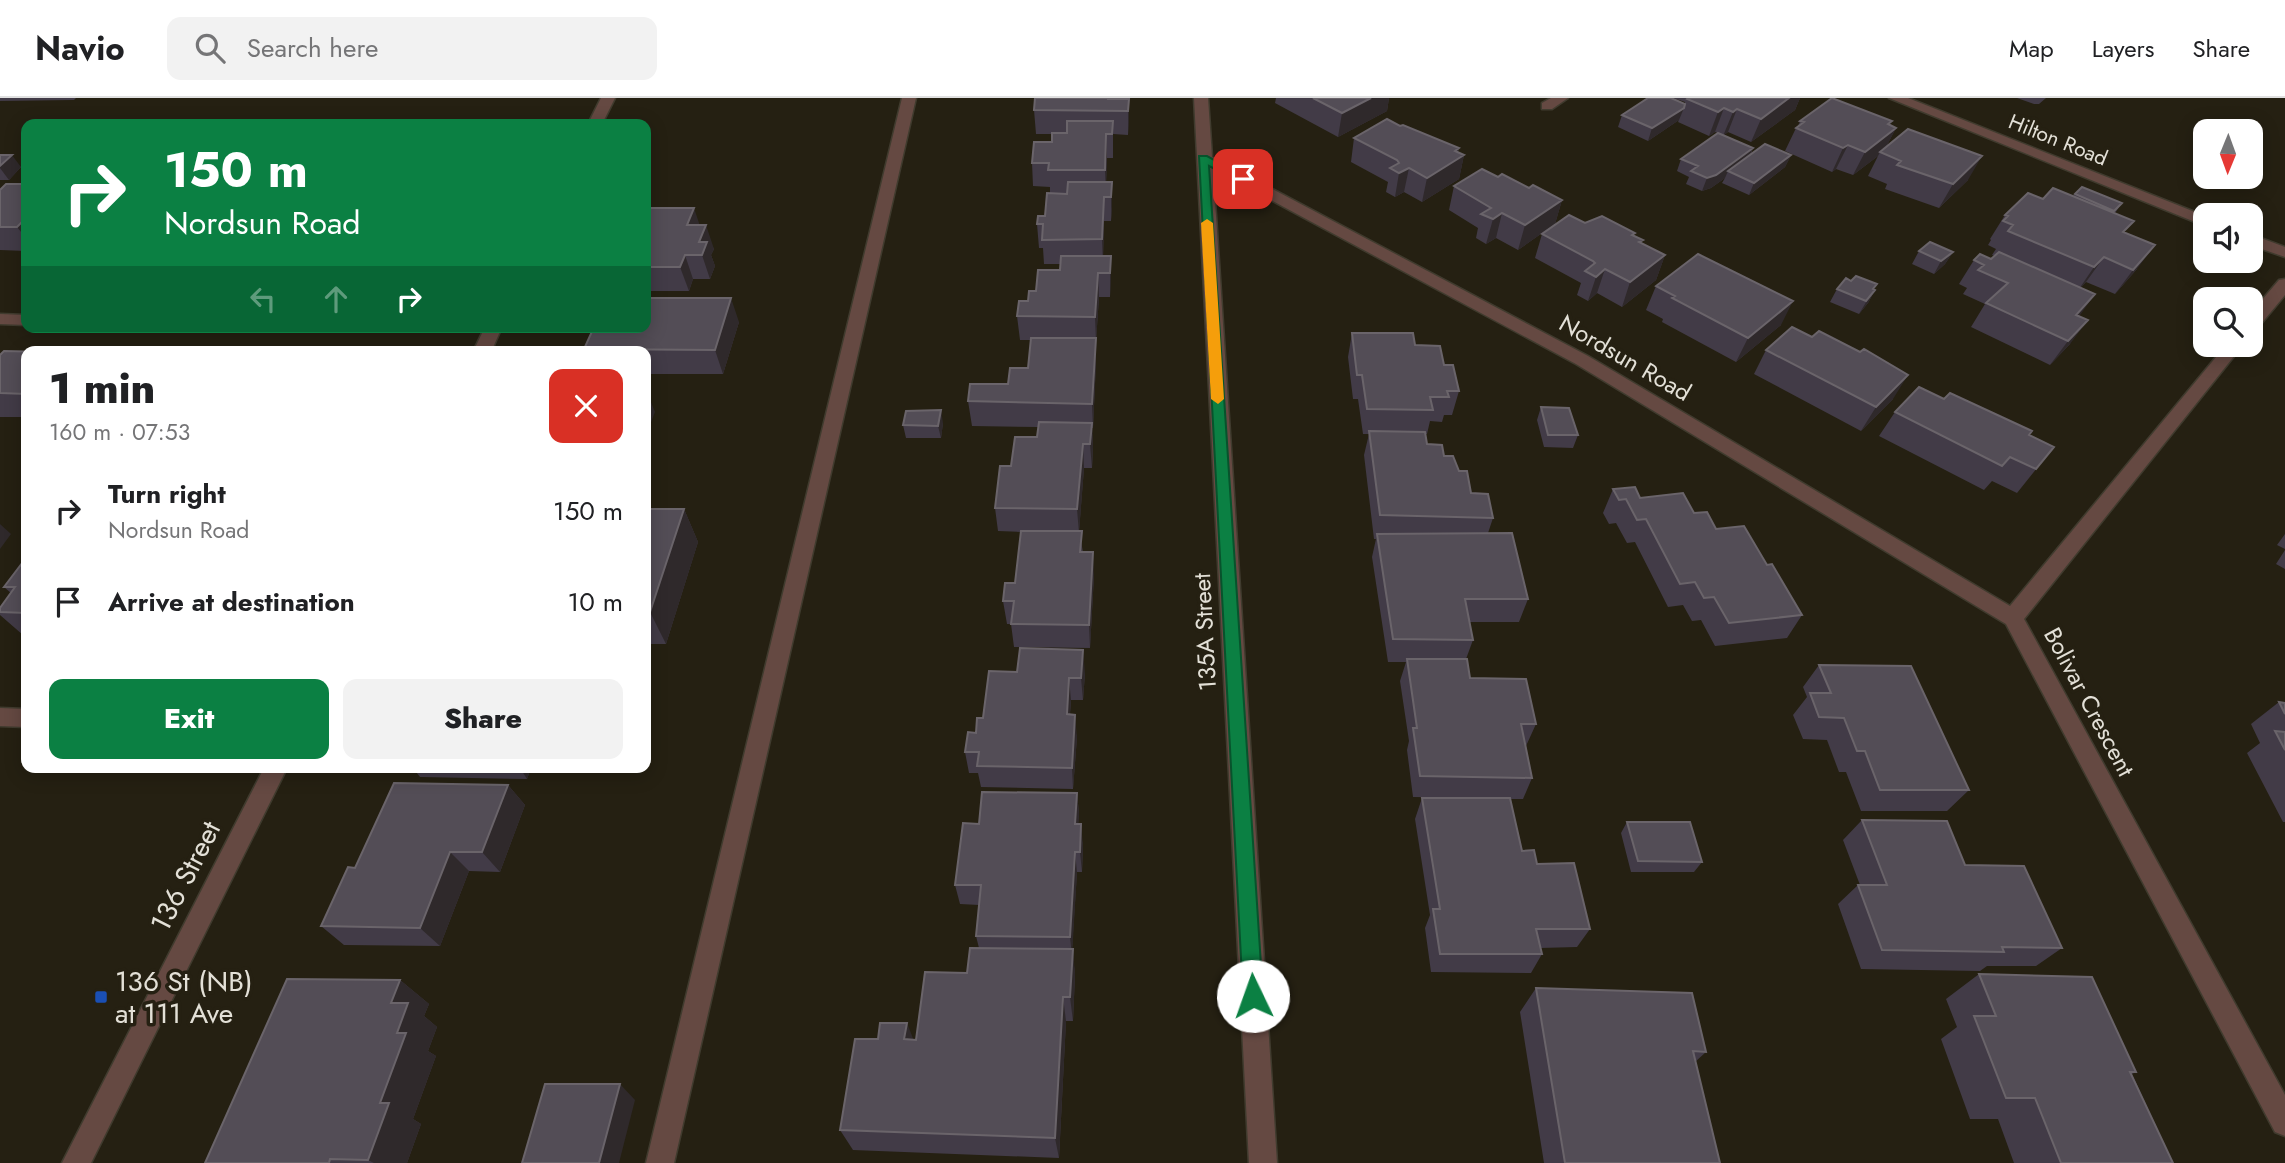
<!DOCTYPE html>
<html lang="en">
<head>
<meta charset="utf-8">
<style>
  body { margin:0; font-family:Jost,sans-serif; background:#f2f2f2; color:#202124; height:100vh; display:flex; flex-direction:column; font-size:26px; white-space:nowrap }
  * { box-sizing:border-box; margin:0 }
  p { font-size:23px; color:#757577 }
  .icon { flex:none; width:38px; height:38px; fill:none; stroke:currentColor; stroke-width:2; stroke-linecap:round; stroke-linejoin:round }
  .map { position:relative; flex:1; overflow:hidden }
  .details { position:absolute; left:21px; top:248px; width:630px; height:427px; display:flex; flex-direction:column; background:#fff; border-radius:14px; box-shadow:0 4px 18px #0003 }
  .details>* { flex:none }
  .hud { position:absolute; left:21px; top:21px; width:630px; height:214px; border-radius:14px; box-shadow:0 4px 18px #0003; background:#0b8043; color:#fff; overflow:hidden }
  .needle { width:46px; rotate:181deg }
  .buttons { position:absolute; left:2193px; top:21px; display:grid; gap:14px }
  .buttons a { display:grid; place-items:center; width:70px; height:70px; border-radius:14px; background:#fff; box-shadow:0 4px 18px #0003; font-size:35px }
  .pin { position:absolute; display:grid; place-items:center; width:60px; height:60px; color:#fff; margin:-30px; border-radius:14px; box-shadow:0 4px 10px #0006 }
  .me { position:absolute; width:77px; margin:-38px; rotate:357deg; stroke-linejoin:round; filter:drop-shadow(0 0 5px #0008) }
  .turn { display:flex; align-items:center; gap:24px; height:147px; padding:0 28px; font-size:32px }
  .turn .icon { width:91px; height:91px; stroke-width:2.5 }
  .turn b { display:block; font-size:49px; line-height:60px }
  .lanes { display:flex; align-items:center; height:66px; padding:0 28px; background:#0003; justify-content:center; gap:35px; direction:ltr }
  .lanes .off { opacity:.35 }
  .round { display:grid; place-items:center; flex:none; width:74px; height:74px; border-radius:14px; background:#f2f2f2 }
  .summary { display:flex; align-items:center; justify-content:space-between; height:119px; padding:0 28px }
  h1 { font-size:42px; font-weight:800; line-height:52px }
  .action { display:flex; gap:14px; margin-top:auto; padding:14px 28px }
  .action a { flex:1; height:80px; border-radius:14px; background:#0b8043; color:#fff; font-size:28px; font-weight:800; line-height:80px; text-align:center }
  .action a+a { background:#f2f2f2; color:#202124 }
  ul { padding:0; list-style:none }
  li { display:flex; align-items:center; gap:21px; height:91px; padding:0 28px }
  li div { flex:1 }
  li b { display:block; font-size:26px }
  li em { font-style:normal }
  header { display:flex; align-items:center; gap:42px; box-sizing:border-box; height:98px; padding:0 35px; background:#fff; border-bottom:2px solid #e0e0e0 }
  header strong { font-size:33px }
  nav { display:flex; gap:38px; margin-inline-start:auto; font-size:24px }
  .search { width:490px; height:63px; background:#f2f2f2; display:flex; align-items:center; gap:18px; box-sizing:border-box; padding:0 24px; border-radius:14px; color:#757577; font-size:26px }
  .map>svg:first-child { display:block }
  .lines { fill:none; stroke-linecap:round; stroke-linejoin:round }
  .minor-casing { stroke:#403b2e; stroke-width:3 }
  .minor { fill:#654942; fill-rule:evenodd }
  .wall { fill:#423b47 }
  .shaded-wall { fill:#2f292b }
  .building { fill:#534d56; stroke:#6a646a; stroke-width:2 }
  .route { fill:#0b8043; stroke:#07532c; stroke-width:2 }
  .slow { fill:#f59e0b }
  .transit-dot { fill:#1a4fb4; stroke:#252012; stroke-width:2.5 }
  .labels { text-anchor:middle; stroke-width:7; stroke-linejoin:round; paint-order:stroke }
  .far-street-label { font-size:21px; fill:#e3e0d7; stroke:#252012 }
  .street-label { font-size:24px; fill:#e3e0d7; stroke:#252012 }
  .near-street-label { font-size:28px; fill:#e3e0d7; stroke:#252012 }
  .near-poi-label { font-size:28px; fill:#e3e0d7; stroke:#252012; text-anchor:start }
</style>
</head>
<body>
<header>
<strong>Navio</strong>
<div class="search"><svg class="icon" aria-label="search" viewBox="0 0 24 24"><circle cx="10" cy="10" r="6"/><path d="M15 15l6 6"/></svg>Search here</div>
<nav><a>Map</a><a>Layers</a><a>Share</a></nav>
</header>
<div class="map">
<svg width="2285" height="1065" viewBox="0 0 2285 1065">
  <rect width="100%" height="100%" fill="#252012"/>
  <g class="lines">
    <g class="minor-casing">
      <path id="minor" d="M601,0h14l-13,26h-14z
        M902,0h14l-242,1065h-28z
        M1194,0h14l4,59 376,199 422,250 216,-261h17l-219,274 261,476v41l-10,-4 -269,-508 -430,-260 -363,-195 64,994h-28z
        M1551,0h17l-16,11h-10v-6z
        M1889,0h19l297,118v10z
        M2250,136l35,13v10l-35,-12z
        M2285,181v16l-29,35 -6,1v-17l29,-34z
        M0,216l26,1v10l-26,-1z
        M485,229h17l-11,25h-18z
        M0,610l26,1v18l-26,-1z
        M264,670h23l-196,395h-29z"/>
    </g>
    <use href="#minor" class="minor"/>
  </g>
  <path class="wall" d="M0,0h76l-2,2 -74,1z
    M1035,0h81v1h13l-1,36 -15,-1v24h-6l-1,24h6v24l-1,15h-7l-1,35h8l-1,41h-11l-3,44v21l-3,66h-1l1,19 -1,21h-8l-5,63 4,21 11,23 -4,73 -76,-1 -3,-23h-4l-4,-23 12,-18 6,-51 -23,-1 -3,-23 16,-42 26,-29 1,-10 -66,-1 -4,-25 40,-17 20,-16 3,-28h-11l-3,-24 19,-25 24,-21v-6h-16l-1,-16h-4l-2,-24 8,-8 5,-23v-6l-17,-1 -1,-23 20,-21v-8h-16l-2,-24z
    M1276,0h113l-2,13 -49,26 -63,-34z
    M1673,0h127l-5,12 -44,32 -23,-10 -4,3 29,13 -2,6 40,1 -6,12 -36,28 -27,-12 3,-5 -14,10 -9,3 -16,-7 3,-7 -12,-6 4,-12 37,-26 -3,-1 -6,4 -31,-14 1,-2 -31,21 -30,-14 4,-12 63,-11v-2z
    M2017,0h29l-7,6h-5z
    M1800,23l90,4 6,3 -10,19 82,33 -29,28 -54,-19 2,-5 -19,-8 10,-20 -25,19 -17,-6 -4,3 -47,-21 11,-23 2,-2z
    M1400,28l59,22 -1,4 6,3 -5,24 -37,23 -18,-10 -9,5 -9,-5 2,-10 -37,-20 3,-24z
    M0,57l21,12 -12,13h-9z
    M1498,79l64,23 -7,24 -37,26 -22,-12 -10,6 -10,-6 2,-10 -29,-18 5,-24z
    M26,86v67l-26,-1v-60z
    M2075,96l47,9 -7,10 10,20 12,36 -22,25 -29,-12 -6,6 -1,28 -9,28 -20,21 -79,-38 14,-23 -22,-10 4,-6 -8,-4 15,-24 17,-1 4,-3 -3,-1 4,-6 -8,-4 3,-5 -1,-1 15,-24 38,-16 30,-3z
    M646,110l54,17 14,24 -3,6 4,11 -5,13h-17l-4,12h-43z
    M1585,125l49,13 7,7 24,12 -9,25 -34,27 -25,-14 -9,8 -11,-6 4,-12 -46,-25 7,-24z
    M1919,153l34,1 -8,12 -11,10 -22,-10z
    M1656,188l125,39 -45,37 -74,-40 1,-3 -17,-9z
    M1837,191l37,1h1l-7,13 -9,11 -29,-12z
    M739,224l-16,52h-77v-22h-60l-2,-3z
    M1352,235l63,12 29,20 15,26 -7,24h-8l-2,7 -12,-1 -3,13h-2l2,10 17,12 15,15 12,22 22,25 -5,15 40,66 -9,23h-50l4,18 -7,19 4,19 66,46 -10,22 6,32 -9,21h-13l12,52 15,13 53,65 -13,18 -37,1 2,6 -11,19 -100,-1 -6,-44 5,-13 -15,-96 7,-21h56l-65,-1 -6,-47 2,-9 -9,-60 6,-19h-18l-16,-105 4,-18h-2l-10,-84 5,-21h-6l-5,-35h-5l-5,-42z
    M1766,252l127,49 -32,32 -107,-57z
    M26,254v65h-26v-62z
    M1944,301l85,36 25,12 -37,46 -25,-12 -8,9 -105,-54 16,-24z
    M1541,309l37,28 -5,13 -29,-1 -7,-27z
    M943,325l-2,15h-35l-3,-13z
    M1613,391l81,24 73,52 35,50 -15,23 -72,8 -14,-26 -9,1 -9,-16 -15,2 -33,-65 -8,1 -11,-20 -7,1 -6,-11z
    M646,411h38l14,33 -32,102h-20z
    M2285,436v15l-8,-4z
    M2285,452v19l-9,-5z
    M26,460v77h-3l-23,-20v-7l11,-15 -7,-6z
    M1819,567l150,125 -22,21h-86l-15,-39h-7l-12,-32 -24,-1 -10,-24 14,-18 -4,-10z
    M1017,574l68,1 -2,27h-12l-1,14 7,23 -4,52 -92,-2 -3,-14h-9l-4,-21 18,-34z
    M2279,604l6,1v119h-2l-36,-69 13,-10 -9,-19z
    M413,670h118l-4,11 -107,-2z
    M508,687l17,20 -25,67 -31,-1 -29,75 -96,-1 -23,-19 34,-58z
    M1077,695l2,21 -1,10 5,21 -1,27h-5l-5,77 3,25 -2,47h-7l-7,137 -206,-8 -13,-20 73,-90h3l51,-67 12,-25 -3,-12 3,-31 -19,-1 -5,-19 24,-61z
    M1862,722l103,45 97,83 -26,18h-49l-7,5 -119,-2 -23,-65 20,-19h2l-17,-45z
    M1627,724l75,40 -8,10h-63l-10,-39z
    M1979,876l157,98 -4,2 41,89h-159l-16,-44h-28l-29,-80 16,-12 -11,-28z
    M400,882l29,24 -5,12 13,11 -9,24 8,5 -23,63 8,5 -14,39h-202z
    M1536,890l170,64 -11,10 25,101h-176l-24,-151z"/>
  <path class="shaded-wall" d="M1371,0h18l-2,13 -49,26 4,-24z
    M1789,0h11l-5,12 -44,32 10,-23z
    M1129,1v24l-1,12v-24z
    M1684,10l-5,12 -31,21 4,-13z
    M1724,10l-9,24 -6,4 9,-24z
    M1737,11l-9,23 -5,4 10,-24z
    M1892,23l-8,16 12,-9 -12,23 -4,1 -2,4 -25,19 12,-23z
    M1106,36l1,24 -1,36 -1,-24z
    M1848,47l-12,24 -4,3 11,-24z
    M1459,50l-3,12 8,-5 -5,24 -37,23 5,-24 28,-27z
    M1753,50l-5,12 -20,11 -3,7 -14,10 -9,3 5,-13z
    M12,57l9,12 -12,13 -9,-12v-2z
    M1791,57l-6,12 -36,28 5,-12z
    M1982,58l-14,24 -29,28 14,-24z
    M1409,70l-5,24 -9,5 4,-24z
    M1112,84v24l-1,15v-24z
    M1104,99v24l-1,43 -1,-25z
    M1562,102l-7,24 -37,26 7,-25z
    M694,110l8,24 -15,-7z
    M1502,115l-6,25 -10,6 7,-25z
    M26,120v20l-9,-11z
    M706,127l8,24 -3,6 4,11 -5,13 -8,-24 -3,-13z
    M2155,147l-18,24 -22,25 18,-24z
    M1953,154l-8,12 -11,10 7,-13z
    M685,157l8,24 -4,12 -9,-24z
    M1665,157l-9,25 -34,27 8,-25z
    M1111,158v24l-1,17v-24z
    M2104,159l-18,25 -9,10 17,-25z
    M1605,171l-8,24 -9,8 8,-24z
    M1098,175l1,24 -3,44 -1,-24z
    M1877,186l-9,14 7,-8 -7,13 -9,11z
    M2095,196l-17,24 -20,21 18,-24z
    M731,200l8,24 -16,52 -8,-24z
    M1793,203l-12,24 -45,37 12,-24z
    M2088,222l-18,24 -20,21 18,-24z
    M1096,240v24l-3,66 -1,-24z
    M1908,277l-15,24 -32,32 15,-24z
    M646,292l9,22 -9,23z
    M941,312l2,13 -2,15 -3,-12z
    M1092,325l1,24 -1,21 -2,-24z
    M1083,346l1,24 -5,65 -2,-24z
    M684,411l14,33 -32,102 -16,-32z
    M0,426l11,10 -11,15z
    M1093,454l1,23 -4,73 -1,-23z
    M1083,552l2,23 -2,27 -2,-22z
    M1069,580l2,22 -3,36 -1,-22z
    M1075,617l2,22 -4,52 -1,-21z
    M520,670h11l-4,11z
    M508,687l17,20 -25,67 -18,-20z
    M1077,695l2,21 -2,31 -2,-21z
    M1081,726l2,21 -1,27 -2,-20z
    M450,754l19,19 -29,75 -20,-18z
    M1075,754l2,20 -5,84 -2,-19z
    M1073,851l2,25 -2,47 -3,-24z
    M400,882l29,24 -5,12 13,11 -9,24 8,5 -23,63 8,5 -14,39h-33l-6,-3 12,-57 17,-70 -6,-30z
    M1063,899l3,24 -7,137 -4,-20z
    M907,925l9,23 -12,-7z
    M620,986l15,16 -16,63h-20z"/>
  <path class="building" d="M1035,0h73v1h21l-1,12 -94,-1z
    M1313,0h58l-29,15z
    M1648,0h23l14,6 -1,4 -32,20 -30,-13z
    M1688,0h101l-28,21 -24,-10 -4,3 -9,-4 -6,4 -31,-13z
    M1832,0l60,23 -4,3 8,4 -31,24 -17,-7 -5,3 -47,-20 8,-6 -4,-1z
    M1387,21l13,7 3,-1 56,23 -4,3 9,4 -37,23 -18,-10 -10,5 -9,-5 9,-5 -2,-3 -43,-22z
    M1067,23h46l-1,13h-6l-1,36h-57l1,-7h-17l2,-21h18v-9h15z
    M1908,31l74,27 -29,28 -56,-19 4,-4 -21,-9z
    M1718,35l35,15 -37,27 -9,3 -16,-7 7,-5 -17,-7z
    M1765,46l26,11 -37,28 -26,-12z
    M0,57h12l-12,11z
    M1482,71l16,8 4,-3 27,14 4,-3 29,15 -37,25 -23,-12 -9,6 -12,-5 10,-6 -37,-22z
    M1068,84h44l-1,15h-7l-2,42 -60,1 1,-16h-6l1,-8h7l2,-23 20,1z
    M6,86h20v34l-9,9h-17v-37z
    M2082,89l40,16 -8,8 -39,-17z
    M2053,90l81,33 -11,11 32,13 -22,25 -29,-13 -10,10 -86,-36 5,-6 -10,-4 5,-5 -3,-1 23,-22 15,6z
    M646,110h48l-7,17h19l-7,17h8l-5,13h-17l-5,12h-34z
    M1569,117l16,8 17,-7 33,17 -3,2 11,5 -4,2 26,13 -35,27 -25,-13 -9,8 -11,-6 10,-8 -2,-2 -51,-27z
    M1930,144l23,10 -12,9 -22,-10z
    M1999,154l96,42 -19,21 12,5 -20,21 -82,-38 22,-20 -30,-13 6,-5 -10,-5 6,-6 11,5z
    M1698,156l95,47 -45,37 -76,-40 3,-2 -19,-10z
    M1061,158h50l-1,17h-12l-3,44 -78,-1 2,-15h9l1,-10h7l2,-21h22z
    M1856,178l21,8 -4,5 2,1 -9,11 -29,-12 9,-11 5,3z
    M646,200h85l-16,52 -131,-1 10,-22h52z
    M1792,229l20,10 7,-6 41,21 4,-3 44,26 -32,32 -110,-57z
    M1352,235h61l2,12 25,1 4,19h9l6,26h-12l2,6h-19l3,13 -66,-1 -5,-34h-5z
    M1031,240h65l-4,66 -124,-3 2,-17h38l2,-16h18z
    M4,253l44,1h-22v42l-26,-1v-38z
    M1919,289l25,12 6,-6 82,38 -3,4 25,12 -18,22 -26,-12 -8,9 -107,-54z
    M1541,309l28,1 9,27h-30z
    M941,312l-3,16 -35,-1 3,-14z
    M1039,324l53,1 -2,21h-7l-6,65 -82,-1 5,-42h11l4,-29h22z
    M1369,333l56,1 2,12 15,1 2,11h9l6,15h8l4,22 17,1 5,24 -113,-3z
    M1635,389l5,11 43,-5 11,20 13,-1 9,17 28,-3 23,39 5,-1 30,51 -73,8 -15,-26 -10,1 -9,-16 -15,2 -34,-65 -9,1 -11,-21 -7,1 -6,-11z
    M646,411h38l-34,103h-4z
    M1021,433h61l-2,21h13l-4,73 -78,-1 3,-23h-11l2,-18h10z
    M1512,435l16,66h-63l8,41 -80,-1 -16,-105z
    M26,460v55l-26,-1v-4l15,-21h-11z
    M1020,550l63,2 -2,28h-12l-2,36 8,1 -3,53 -95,-2 2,-14h-14l3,-20 8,1 1,-15h6l6,-47 28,1z
    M1407,561h60l3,19 56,1 10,45h-15l11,54 -112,-2 -7,-48h4z
    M1819,567l92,1 58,124h-89l-15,-39h-8l-13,-33 -25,-1 -9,-24h21z
    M2279,604l6,1v11z
    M2275,633l10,1v18z
    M394,685l114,2 -26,67h-32l-30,76 -99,-2 27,-59 7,1z
    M982,694l95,1 -2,31h6l-1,28h-5l-5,85 -94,-1 5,-51h-26l8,-62 16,1z
    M1422,700h88l12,53 12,-1 3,14 37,-1 16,66h-54l6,25h-102l-7,-45h7z
    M1862,722l85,1 18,44 59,1 38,82 -60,-1 2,5 -122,-2 -24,-65h29z
    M1627,724h63l12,40 -64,-1z
    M970,850l103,1 -3,48h-7l-8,141 -215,-8 15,-91h23l2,-16h27l-3,16 12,1 9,-68 42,1z
    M1979,876l113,3 44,95h-6l43,91h-112l-26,-65h-29l-32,-82h22z
    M287,881l113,1 -9,23h17l-11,30h9l-26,70h9l-21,57 -38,-1 -1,4h-124z
    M1536,890l156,5 14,59 -13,-1 27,112h-155z
    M545,986h75l-21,79h-77z"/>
  <path class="route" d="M1199,58h8l42,23 -10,2 -30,-15 54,830 -3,6 -7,3 -7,-3 -3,-6z"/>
  <path class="slow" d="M1207,121l6,4 11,176 -6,5 -7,-5 -10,-176z"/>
  <rect class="transit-dot" x="94" y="892" width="14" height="14" rx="3.5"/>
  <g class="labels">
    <g class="far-street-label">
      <text transform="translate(2058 42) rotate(22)" y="7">Hilton Road</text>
    </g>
    <g class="street-label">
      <text transform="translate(1625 260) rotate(30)" y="8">Nordsun Road</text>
      <text transform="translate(1205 534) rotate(-93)" y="8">135A Street</text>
      <text transform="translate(2089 604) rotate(62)" y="8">Bolivar Crescent</text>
    </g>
    <g class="near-street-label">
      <text transform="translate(185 778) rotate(-63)" y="10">136 Street</text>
    </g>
    <g class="near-poi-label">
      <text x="115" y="893">136 St (NB)<tspan x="115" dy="32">at 111 Ave</tspan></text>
    </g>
  </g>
</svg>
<div class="buttons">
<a><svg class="needle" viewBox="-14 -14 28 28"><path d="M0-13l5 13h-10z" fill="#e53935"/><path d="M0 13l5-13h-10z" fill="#757577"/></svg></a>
<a><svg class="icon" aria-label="sound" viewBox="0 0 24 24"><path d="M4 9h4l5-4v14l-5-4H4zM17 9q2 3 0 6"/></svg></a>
<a><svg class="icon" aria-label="search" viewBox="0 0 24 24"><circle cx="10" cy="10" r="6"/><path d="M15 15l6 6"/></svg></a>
</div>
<div class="pin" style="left:1243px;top:81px;background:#d93025"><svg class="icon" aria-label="arrive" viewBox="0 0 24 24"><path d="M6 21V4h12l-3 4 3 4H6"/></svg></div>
<svg class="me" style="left:1253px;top:898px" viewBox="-20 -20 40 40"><circle r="19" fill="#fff"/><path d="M0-13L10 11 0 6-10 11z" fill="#0b8043"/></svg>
<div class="hud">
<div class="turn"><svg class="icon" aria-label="right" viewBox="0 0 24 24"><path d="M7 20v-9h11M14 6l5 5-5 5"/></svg><div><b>150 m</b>Nordsun Road</div></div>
<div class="lanes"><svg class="icon off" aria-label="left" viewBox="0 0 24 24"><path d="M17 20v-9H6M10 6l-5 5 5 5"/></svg><svg class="icon off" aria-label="ahead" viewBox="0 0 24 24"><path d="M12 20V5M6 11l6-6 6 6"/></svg><svg class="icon" aria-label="right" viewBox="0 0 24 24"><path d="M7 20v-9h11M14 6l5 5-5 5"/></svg></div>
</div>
<section class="details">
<div class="summary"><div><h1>1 min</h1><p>160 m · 07:53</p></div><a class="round" style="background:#d93025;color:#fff"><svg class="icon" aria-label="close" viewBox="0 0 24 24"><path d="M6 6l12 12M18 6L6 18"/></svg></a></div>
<ul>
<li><svg class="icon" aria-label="right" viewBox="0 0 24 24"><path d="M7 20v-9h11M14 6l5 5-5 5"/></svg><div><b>Turn right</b><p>Nordsun Road</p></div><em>150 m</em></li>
<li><svg class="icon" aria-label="arrive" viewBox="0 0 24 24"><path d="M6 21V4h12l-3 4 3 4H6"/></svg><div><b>Arrive at destination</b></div><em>10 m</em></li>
</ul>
<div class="action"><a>Exit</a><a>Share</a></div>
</section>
</div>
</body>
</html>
